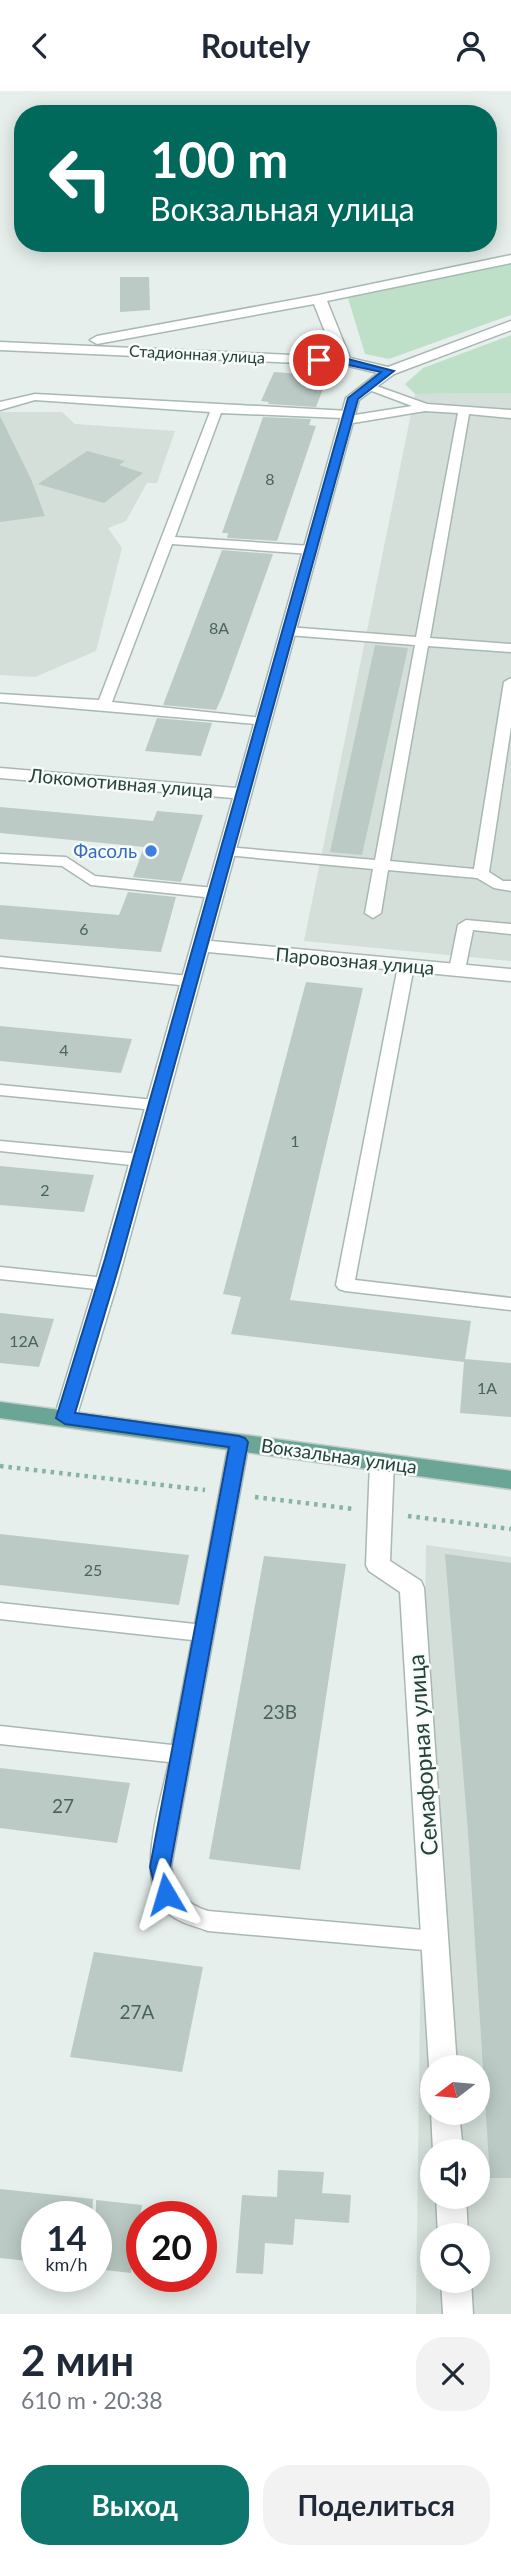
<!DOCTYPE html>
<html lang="ru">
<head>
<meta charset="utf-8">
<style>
  body { margin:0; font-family:Lato,sans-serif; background:#f2f2f3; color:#1f2937; height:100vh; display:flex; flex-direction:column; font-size:26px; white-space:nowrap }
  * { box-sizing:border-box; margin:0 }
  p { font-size:23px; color:#747a83 }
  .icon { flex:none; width:38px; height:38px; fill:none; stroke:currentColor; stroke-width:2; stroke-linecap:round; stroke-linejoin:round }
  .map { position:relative; height:2223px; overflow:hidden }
  .sheet { display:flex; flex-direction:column; background:#fff; flex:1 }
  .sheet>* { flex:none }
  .banner { position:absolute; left:14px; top:14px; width:483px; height:147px; border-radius:28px; box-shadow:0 4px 18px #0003; background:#00695c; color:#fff; overflow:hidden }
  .needle { width:46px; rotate:254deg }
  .controls { position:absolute; left:420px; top:1964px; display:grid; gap:14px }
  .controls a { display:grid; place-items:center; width:70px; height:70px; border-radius:50%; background:#fff; box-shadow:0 4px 18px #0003; font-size:35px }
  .speed { position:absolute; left:21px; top:2110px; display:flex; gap:14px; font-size:35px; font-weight:700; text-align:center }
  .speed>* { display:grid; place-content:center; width:91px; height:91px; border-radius:50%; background:#fff; box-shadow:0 4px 18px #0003; line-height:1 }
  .speed small { font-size:18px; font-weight:400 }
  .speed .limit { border:10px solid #d22; background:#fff; color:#111 }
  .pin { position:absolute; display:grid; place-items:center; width:60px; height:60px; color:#fff; margin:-30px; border:4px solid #fff; border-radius:50%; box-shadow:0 2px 7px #0007 }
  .me { position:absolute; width:77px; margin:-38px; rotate:353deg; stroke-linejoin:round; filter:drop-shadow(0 0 5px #0008) }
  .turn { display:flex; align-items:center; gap:24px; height:147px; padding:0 21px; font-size:32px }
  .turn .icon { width:91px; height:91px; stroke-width:2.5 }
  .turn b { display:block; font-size:49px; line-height:60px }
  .round { display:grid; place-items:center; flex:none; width:74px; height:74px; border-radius:28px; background:#f2f2f3 }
  .head { display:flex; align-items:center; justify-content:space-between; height:119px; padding:0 21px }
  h1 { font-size:42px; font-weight:700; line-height:52px }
  .cta { display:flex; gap:14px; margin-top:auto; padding:14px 21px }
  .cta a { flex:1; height:80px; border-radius:28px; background:#0f766e; color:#fff; font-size:28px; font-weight:700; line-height:80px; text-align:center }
  .cta a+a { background:#f2f2f3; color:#1f2937 }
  header { display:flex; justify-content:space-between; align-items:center; height:91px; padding:0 21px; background:#fff; font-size:32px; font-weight:700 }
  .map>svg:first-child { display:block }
  .built { fill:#d4dfda; fill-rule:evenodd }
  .green { fill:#bfe0c8 }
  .building { fill:#bbcac4 }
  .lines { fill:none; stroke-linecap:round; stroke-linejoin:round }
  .lane-casing { stroke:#a8b8b2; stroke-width:3 }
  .street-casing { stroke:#a8b8b2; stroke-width:3 }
  .primary-casing { stroke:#c2cac8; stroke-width:3 }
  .path { stroke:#86b3a5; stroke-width:4.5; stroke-dasharray:3.5 5; stroke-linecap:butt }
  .lane { fill:#fff; fill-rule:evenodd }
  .street { fill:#fff; fill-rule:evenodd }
  .primary { fill:#6aa596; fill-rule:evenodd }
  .route { fill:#1a73e8; stroke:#114b97; stroke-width:2 }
  .shop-dot { fill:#3f7fe0; stroke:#f7fbf9; stroke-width:2.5 }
  .labels { text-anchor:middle; stroke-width:5; stroke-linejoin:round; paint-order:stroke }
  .far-street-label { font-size:16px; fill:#24423a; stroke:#f7fbf9 }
  .number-label { font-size:16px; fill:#4a645c }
  .street-label { font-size:19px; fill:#24423a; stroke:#f7fbf9 }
  .shop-label { font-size:19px; fill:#366cbe; stroke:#f7fbf9; text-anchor:end }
  .near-number-label { font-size:19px; fill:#4a645c }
  .near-street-label { font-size:23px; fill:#24423a; stroke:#f7fbf9 }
</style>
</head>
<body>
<header><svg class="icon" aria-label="back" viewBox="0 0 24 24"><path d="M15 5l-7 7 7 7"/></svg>Routely<svg class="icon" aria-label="person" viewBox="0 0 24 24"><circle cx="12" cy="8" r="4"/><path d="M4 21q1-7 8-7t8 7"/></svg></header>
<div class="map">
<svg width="511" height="2223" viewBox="0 0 511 2223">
  <rect width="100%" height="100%" fill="#e6efeb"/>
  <path class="built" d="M511,302v568l-207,-20 111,-547z
    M0,321h62l13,12 100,7 -18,52h-10l-21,38 -18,7 14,20 -26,103 -61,26 -35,-2z
    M426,1454l85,12v757h-95zM432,1976h46v45h-46zM432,2060h46v45h-46zM432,2144h46v45h-46z"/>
  <path class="green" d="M511,172v52l-122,44 -24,-5 -17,-56z
    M511,244v58l-96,1 -10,-10 18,-16z"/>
  <path class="building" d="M120,186h29l1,33 -30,2z
    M274,281l54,4 -12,31 -48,-3 1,-2 -8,-1z
    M0,325l31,63 14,37 -45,6z
    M263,326l48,2 -2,6 7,1 -39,115 -50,-3 1,-5h-6z
    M87,360l38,10 -6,4 24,8 -39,30 -66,-19z
    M222,459l51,4 -51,143 -6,13 -53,-5z
    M375,554l33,3 -46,207 -32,-3z
    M157,627l55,5 -11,33 -56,-5z
    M0,716l153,14 4,-10 46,4 -22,67 -48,-5 11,-30 -144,-14z
    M128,801l48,5 -15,55 -161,-13v-34l119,10z
    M306,891l57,6 -73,312 181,21 -6,38 46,4v54l-51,-4 4,-51 -233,-28 10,-37 -18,-3z
    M0,935l132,13 -11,34 -121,-12z
    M0,1075l94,9 -10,37 -84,-7z
    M0,1222l54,6 -15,48 -39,-4z
    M0,1443l189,21 -10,50 -179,-20z
    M445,1463l66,9v615h-21l-22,-346z
    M264,1465l82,8 -46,306 -91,-11z
    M0,1677l130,15 -13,60 -117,-15z
    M94,1861l109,15 -21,105 -112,-15z
    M278,2079l46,2 -2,21 29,2 -2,28 -54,-4 -2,26 -28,-2 -2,31 -27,-1 6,-78 35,2z
    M0,2098l93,10 -1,18h-55v45l-37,-4z
    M96,2109l46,5 -11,68 -35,-4z"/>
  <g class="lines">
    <g class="lane-casing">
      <path id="lane" d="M368,292l59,21 84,6v8l-42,-4 -39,224 81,6v8l-83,-6 -38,215 84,8 30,-187 7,-4v49l-22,145 14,9h8v10l-17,-3 -17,-10 -89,-8 -7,43 -8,5 -8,-5 8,-44 -147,-14 -7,-4 7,-4 149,13 40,-215 -127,-10 -7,-4 7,-4 128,10 42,-224 -33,-2 -78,13 -4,-1 -1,-5 -121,-5 -46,124 136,9 6,4 -6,4 -139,-10 -60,158 150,16 7,4 -2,3 -267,-23v-8l99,6 111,-288 -175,-12 -35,10v-8l35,-8 314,17 6,4 57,-9 -48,-18 -2,-2z
        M0,763l66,3 29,19 119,12 8,5 -8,5 -123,-13 -29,-19 -62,-4z
        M466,829l45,4v10l-38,-4 -8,40 -8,5 -8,-5 9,-45z
        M0,866l190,19 8,5 -8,5 -190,-19z
        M406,870l8,5 -59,314 156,18v12l-166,-19 -6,-2 -3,-4 62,-319z
        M0,994l155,15 8,5 -8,5 -155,-15z
        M0,1050l140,13 9,6 -9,6 -140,-15z
        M0,1176l106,11 6,2 3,4 -3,4 -6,2 -106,-11z
        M239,1344l7,2 3,5 -78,425c6,25 12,36 37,44l227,20 8,3 3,7 -3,7 -8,3 -227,-20c-13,-5 -29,-8 -40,-18 -35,-30 -7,-111 1,-151l-169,-18v-18l172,19 20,-105 -192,-21v-16l195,21 34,-182 3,-5z"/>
    </g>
    <g class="street-casing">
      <path id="street" d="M511,164v8l-184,38 23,57 38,9 123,-46v9l-117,44 -35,26 -148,541 300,28v12l-303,-29 -91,332 -41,134 -3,6 -8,2 -8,-2 -3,-6 41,-134 138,-486 -233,-20v-10l236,20 110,-390 32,-25 -34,-8 -344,-15v-8l335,15 -21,-53 -217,40 -7,-4 7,-4 222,-41z
        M382,1363l8,2 4,6 -4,99 31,20 3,7 33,479h-25v8l-3,-8 -29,-475 -31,-21 -3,-6 4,-103 4,-6z
        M432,2017v4h27l4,39h-30l-2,-39z
        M436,2105h30l2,39h-30z
        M441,2189h30l2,34h-30z"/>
    </g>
    <g class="primary-casing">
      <path id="primary" d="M0,1311l511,69v18l-511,-71z"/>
    </g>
    <path class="path" d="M0,1375l205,24
      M255,1406l99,12
      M408,1425l103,13"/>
    <use href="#lane" class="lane"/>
    <use href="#street" class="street"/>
    <use href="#primary" class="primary"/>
  </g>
  <path class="route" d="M319,266l25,1 50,13 -36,28 -237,860 -46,154 164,23 6,2 3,4 -78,425 6,27 -3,6 -7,3 -8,-3 -8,-33 79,-420 -164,-23 -9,-6 49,-159 243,-861 33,-26 -37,-8 -29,-2v-4z"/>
  <circle class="shop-dot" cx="151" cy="760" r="7"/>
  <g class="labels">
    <g class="far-street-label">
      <text transform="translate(197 263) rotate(3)" y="6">Стадионная улица</text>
    </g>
    <g class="number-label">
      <text x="270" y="394">8</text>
      <text x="219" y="543">8А</text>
      <text x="84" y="844">6</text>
      <text x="64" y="965">4</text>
      <text x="295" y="1056">1</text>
      <text x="45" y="1105">2</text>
      <text x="24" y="1256">12А</text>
      <text x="487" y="1303">1А</text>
      <text x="93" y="1485">25</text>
    </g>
    <g class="street-label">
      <text transform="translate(121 692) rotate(5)" y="7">Локомотивная улица</text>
      <text transform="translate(355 870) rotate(5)" y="7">Паровозная улица</text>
      <text transform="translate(339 1365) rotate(8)" y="7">Вокзальная улица</text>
    </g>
    <g class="shop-label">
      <text x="137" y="767">Фасоль</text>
    </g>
    <g class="near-number-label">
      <text x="280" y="1628">23В</text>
      <text x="63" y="1722">27</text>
      <text x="137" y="1928">27А</text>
    </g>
    <g class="near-street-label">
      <text transform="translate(423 1664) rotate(-94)" y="8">Семафорная улица</text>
    </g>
  </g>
</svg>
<div class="controls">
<a><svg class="needle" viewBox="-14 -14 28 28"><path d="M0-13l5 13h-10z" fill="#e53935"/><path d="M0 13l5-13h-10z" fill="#747a83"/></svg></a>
<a><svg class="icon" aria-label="sound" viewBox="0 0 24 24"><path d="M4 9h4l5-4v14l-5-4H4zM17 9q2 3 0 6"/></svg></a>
<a><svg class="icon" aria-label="search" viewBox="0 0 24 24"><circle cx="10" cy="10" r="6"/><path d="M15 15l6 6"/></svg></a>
</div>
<div class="speed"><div>14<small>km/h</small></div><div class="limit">20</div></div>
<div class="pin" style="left:319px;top:269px;background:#d93025"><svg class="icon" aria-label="arrive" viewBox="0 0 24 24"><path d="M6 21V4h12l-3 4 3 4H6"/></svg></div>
<svg class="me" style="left:166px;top:1803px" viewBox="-20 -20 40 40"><path d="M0-17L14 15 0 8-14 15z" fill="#1a73e8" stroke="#fff" stroke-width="4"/></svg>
<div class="banner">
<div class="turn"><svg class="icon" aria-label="left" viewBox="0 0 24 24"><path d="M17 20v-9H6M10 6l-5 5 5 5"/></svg><div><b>100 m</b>Вокзальная улица</div></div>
</div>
</div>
<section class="sheet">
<div class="head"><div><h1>2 мин</h1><p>610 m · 20:38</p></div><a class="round"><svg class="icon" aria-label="close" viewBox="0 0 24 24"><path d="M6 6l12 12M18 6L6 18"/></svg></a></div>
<div class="cta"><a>Выход</a><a>Поделиться</a></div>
</section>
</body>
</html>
